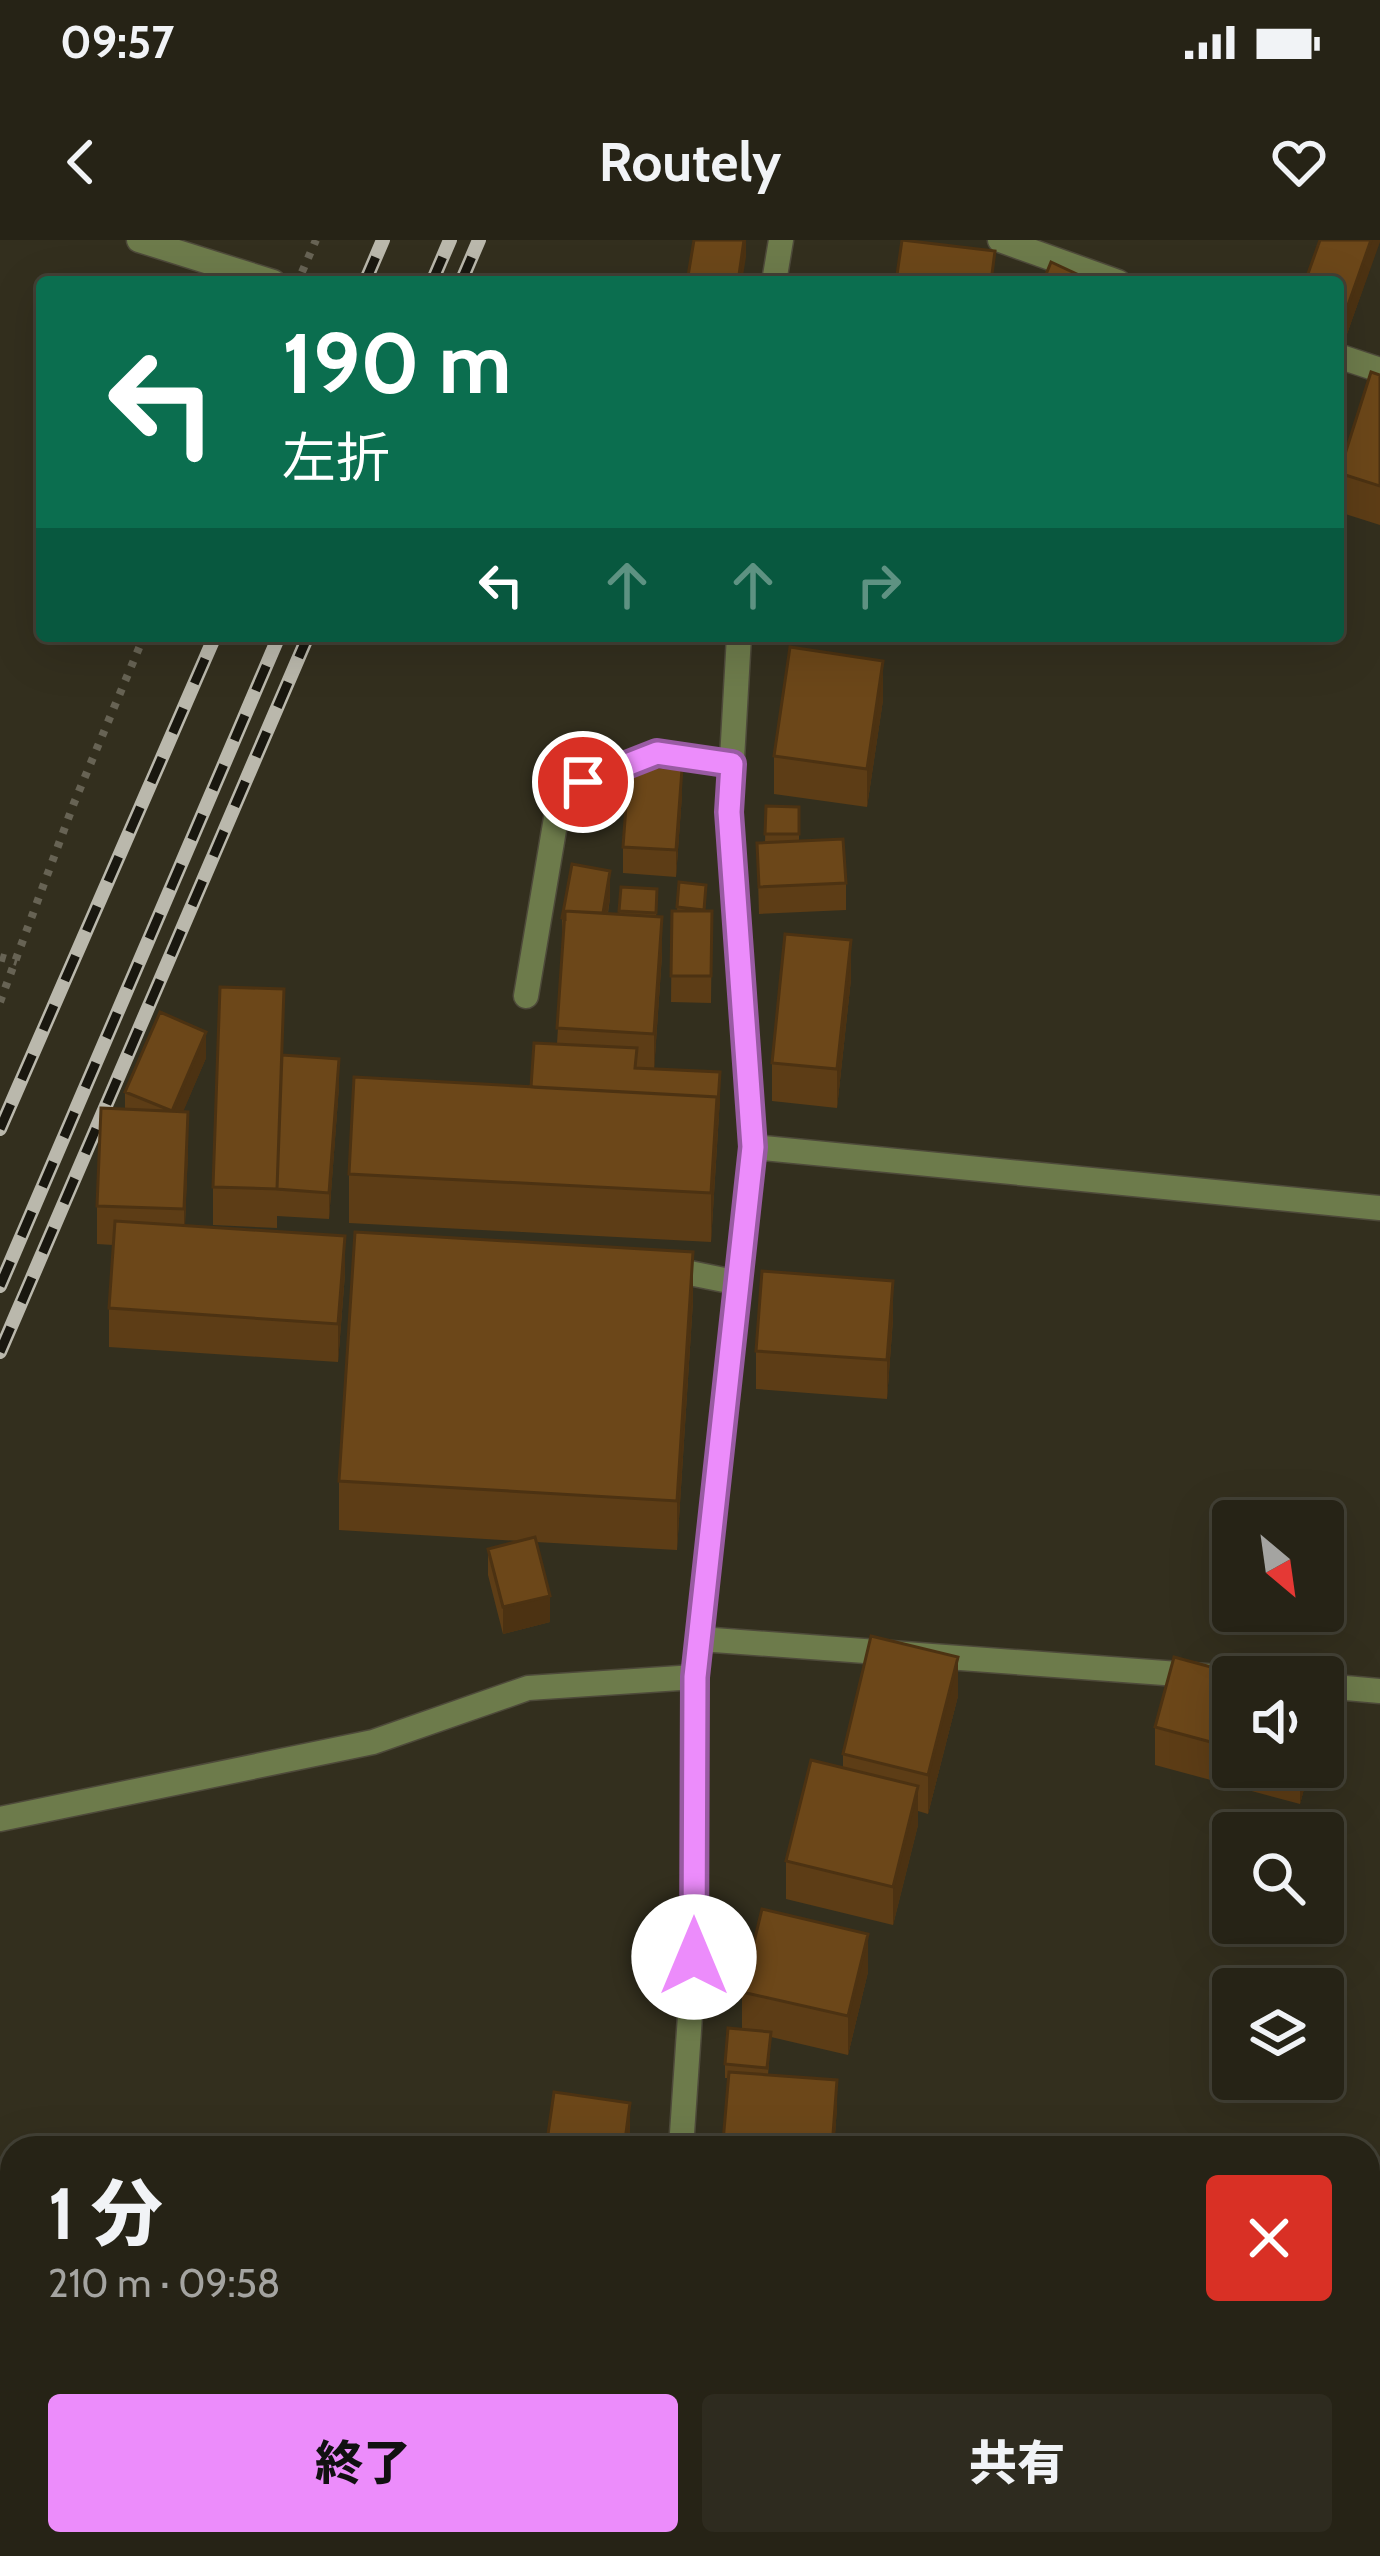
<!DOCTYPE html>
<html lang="ja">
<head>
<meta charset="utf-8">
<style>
  body { margin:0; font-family:Cabin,"Noto Sans JP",sans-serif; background:#2e2b1f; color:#f1f3f6; height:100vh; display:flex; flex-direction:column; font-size:45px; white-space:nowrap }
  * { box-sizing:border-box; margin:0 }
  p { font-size:39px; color:#a4a4a1 }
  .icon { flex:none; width:66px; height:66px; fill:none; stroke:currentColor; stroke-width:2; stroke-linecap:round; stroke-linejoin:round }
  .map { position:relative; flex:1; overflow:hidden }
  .details { position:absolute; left:0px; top:1896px; width:1380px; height:420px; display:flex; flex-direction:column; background:#262316; border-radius:36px 36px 0 0; box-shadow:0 12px 48px #0002,0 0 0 3px #424035 }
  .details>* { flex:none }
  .hud { position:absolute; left:36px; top:36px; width:1308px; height:366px; border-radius:12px; box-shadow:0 12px 48px #0002,0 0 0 3px #424035; background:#0b6e4f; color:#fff; overflow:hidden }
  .needle { width:78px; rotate:151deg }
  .buttons { position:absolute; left:1212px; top:1260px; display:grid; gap:24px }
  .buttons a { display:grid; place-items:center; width:132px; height:132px; border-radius:12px; background:#262316; box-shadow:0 12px 48px #0002,0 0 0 3px #424035; font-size:60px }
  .pin { position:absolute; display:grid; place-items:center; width:102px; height:102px; color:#fff; margin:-51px; border:6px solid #fff; border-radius:50%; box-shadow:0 3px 12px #0007 }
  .me { position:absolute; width:132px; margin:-66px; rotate:0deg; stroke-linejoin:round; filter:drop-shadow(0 0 9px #0008) }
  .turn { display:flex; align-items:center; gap:42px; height:252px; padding:0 48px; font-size:54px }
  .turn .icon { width:156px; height:156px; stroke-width:2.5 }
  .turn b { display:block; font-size:84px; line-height:102px }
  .lanes { display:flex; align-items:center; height:114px; padding:0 48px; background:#0003; justify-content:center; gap:60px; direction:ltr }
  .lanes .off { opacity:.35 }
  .round { display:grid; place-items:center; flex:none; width:126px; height:126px; border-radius:12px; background:#2e2b1f }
  .headline { display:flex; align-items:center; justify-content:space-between; height:204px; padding:0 48px }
  h1 { font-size:72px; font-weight:800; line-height:90px }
  .cta { display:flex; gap:24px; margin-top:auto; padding:24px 48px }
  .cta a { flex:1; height:138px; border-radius:12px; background:#ec8cfb; color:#111; font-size:48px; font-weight:800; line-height:138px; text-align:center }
  .cta a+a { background:#2e2b1f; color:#f1f3f6 }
  .status { display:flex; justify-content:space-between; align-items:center; height:84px; padding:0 60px; background:#262316; direction:ltr }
  .status svg { height:33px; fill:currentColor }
  header { display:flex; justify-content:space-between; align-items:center; height:156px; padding:0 48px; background:#262316; font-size:54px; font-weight:800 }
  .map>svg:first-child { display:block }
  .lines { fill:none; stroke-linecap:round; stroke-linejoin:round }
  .minor-casing { stroke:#4e4a3a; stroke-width:27 }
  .path { stroke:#676354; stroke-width:8; stroke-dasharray:6 9; stroke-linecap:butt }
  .minor { stroke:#6d7b4b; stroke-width:24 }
  .rail-casing { stroke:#bab8ac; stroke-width:14 }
  .rail { stroke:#19170f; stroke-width:9; stroke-dasharray:27; stroke-linecap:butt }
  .wall { fill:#5d3d16 }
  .shaded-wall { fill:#4c3212 }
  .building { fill:#6c4719; stroke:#4c3212; stroke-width:3 }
  .route-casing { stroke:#995ba3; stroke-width:30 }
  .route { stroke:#ec8cfb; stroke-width:21 }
</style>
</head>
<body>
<div class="status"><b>09:57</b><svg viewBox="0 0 49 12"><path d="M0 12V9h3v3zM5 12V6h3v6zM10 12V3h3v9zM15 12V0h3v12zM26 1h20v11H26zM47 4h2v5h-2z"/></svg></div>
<header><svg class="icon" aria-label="back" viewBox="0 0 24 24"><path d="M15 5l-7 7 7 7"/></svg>Routely<svg class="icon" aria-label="heart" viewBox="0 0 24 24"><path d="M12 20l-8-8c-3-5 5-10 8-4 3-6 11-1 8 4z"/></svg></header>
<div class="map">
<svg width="1380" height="2316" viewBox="0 0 1380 2316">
  <rect width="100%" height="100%" fill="#332f1e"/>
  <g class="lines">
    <g class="minor-casing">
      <path id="minor" d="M139,0l134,42
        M1000,0l118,42
        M774,42l7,-42
        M1338,116l42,14
        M526,756l30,-178 27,-36 74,-29 75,12
        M753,907l627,61
        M665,1028l74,15
        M700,1399l533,39
        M1323,1446l57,5
        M0,1579l373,-77 155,-54 167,-11
        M681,1908l13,-191 1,-280 58,-530 -24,-335 10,-176
        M1368,2146l12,3
        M0,2291l12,1
        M122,2304l114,12
        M704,2304l1,12"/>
    </g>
    <path class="path" d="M302,32l14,-32
      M0,717l17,5
      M0,762l74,-199 70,-167"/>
    <use href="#minor" class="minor"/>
    <g class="rail-casing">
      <path id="rail" d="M365,42l18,-42
        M432,42l18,-42
        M461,42l18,-42
        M0,889l215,-493
        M0,1046l279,-650
        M0,1112l308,-716"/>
    </g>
    <use href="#rail" class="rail"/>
  </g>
  <path class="wall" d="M1380,0l-33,94 -9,-3v-49z
    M1380,135v150l-41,-13v-39z
    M883,460l-16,107 -93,-13v-38z
    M682,555l-6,82 -53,-4v-26z
    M766,566l33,1v34l47,42v27l-87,4 -2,-71h8z
    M679,642l27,17 -1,12h7l-1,92 -40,-1 1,-91h5z
    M621,647l36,2 -1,27 6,39 -8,114 66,29 -9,144 -362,-19v-49l182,-87 26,-43 6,-99 -1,-27 48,-20 -2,15 11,1z
    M851,739l-14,129 -65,-7v-38z
    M283,815l56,31 -10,133 -52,-3v12l-64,-3v-38z
    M206,818l-23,53 5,39 -3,75 160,49 -7,88 -229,-15v-39l4,-63 -16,-1v-38l28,-97v-17z
    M693,1061l-16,249 -141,-8 14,80 -47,12 -15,-59v-26l32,-8 -181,-11v-49z
    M893,1079l-6,80 -131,-10v-38z
    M1233,1437v90h77l-10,37 -145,-39v-38z
    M958,1456l-30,118 -10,-3v14l-25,100 -107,-26v-38l57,-93v-14z
    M868,1732l-20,83 -77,-18 -3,38 69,32 -3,41h-111l5,-70h-3v-14l17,-35v-37z
    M568,2304h84v12h-84z"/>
  <path class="shaded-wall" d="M744,0h2v17l-4,25h-4z
    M1371,0h9v2l-33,92v-26z
    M883,421v39l-16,107v-38z
    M682,529v26l-6,82v-27z
    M610,631v27l-9,54v-27z
    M662,677v38l-8,118v-39z
    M851,700v39l-14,129v-39z
    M206,792v26l-34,80v-27z
    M339,819v27l-10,133v-26z
    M720,832v26l-9,144v-49z
    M188,872v38l-4,97v-38z
    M345,996v38l-7,88v-38z
    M693,1012v49l-16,249v-49z
    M893,1041v38l-6,80v-39z
    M550,1356v26l-47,12v-27z
    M958,1417v39l-30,118v-39z
    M1300,1527h10l-10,37z
    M918,1546v39l-25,100v-38z
    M868,1694v38l-20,83v-39z
    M837,1840v27l-3,41h-2z
    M630,1863v38l-1,7h-5z"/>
  <path class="building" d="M694,0h50l-6,42h-51z
    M902,0l93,11 -4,31h-95z
    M1320,0h51l-24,68 -9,-4v-22h-33z
    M1051,22l32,15 -3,5h-37z
    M1371,132l9,3v111l-41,-13z
    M790,407l93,14 -16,108 -93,-13z
    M629,525l53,4 -6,81 -53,-3z
    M766,566l33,1v27h-34z
    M843,599l3,44 -87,4 -2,-44z
    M572,624l38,7 -7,42 -38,-2v8l-3,-1z
    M679,642l27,3 -2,25 -27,-3z
    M621,647l36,2 -1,24 -37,-2z
    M565,671l97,6 -8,117 -97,-6z
    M672,671h40l-1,65h-40z
    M785,694l66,6 -14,129 -65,-6z
    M220,747l64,2 -7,200 -64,-2z
    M160,772l46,20 -34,79 -47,-19z
    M534,803l103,5 -2,20 85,4 -3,47v-22l-186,-10z
    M282,815l57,4 -10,134 -52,-4z
    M354,837l363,20 -6,96 -362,-19z
    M101,868l87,4 -4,97 -87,-3z
    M115,981l230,15 -7,88 -229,-16z
    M355,992l338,20 -16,249 -338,-20z
    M762,1031l131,10 -6,79 -131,-9z
    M535,1297l15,59 -47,11 -15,-58z
    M871,1396l87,21 -30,118 -85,-21z
    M1174,1417l74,20h-15v71l-78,-21z
    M811,1520l107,26 -25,101 -107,-26z
    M762,1669l106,25 -20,82 -106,-24z
    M728,1788l43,4 -4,36 -42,-4z
    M729,1832l108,8 -5,68h-28l-81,-6z
    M554,1852l76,11 -6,45h-78z
    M783,2304h100l25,7 -2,5h-126z"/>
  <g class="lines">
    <g class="route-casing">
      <path id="route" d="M583,542l74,-29 75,11 -3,48 24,335 -58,530 -1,280"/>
    </g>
    <use href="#route" class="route"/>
  </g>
</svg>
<div class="buttons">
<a><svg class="needle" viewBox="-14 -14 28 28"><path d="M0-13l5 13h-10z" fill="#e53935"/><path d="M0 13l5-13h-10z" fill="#a4a4a1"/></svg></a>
<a><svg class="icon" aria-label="sound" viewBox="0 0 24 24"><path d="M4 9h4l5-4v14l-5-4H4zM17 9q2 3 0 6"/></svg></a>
<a><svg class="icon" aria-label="search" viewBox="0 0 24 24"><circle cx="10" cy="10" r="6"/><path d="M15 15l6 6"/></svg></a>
<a><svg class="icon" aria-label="layers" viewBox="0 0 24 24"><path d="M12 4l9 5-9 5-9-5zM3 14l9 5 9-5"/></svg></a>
</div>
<div class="pin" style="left:583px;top:542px;background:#d93025"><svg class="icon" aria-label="arrive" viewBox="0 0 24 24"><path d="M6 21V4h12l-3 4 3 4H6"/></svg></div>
<svg class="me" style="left:694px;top:1717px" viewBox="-20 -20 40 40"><circle r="19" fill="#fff"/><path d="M0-13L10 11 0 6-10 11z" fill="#ec8cfb"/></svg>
<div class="hud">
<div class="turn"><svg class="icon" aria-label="left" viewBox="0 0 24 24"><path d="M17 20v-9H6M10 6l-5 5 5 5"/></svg><div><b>190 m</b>左折</div></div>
<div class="lanes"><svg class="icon" aria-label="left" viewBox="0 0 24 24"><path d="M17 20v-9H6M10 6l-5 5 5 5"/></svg><svg class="icon off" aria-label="ahead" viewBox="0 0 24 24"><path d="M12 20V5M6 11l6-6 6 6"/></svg><svg class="icon off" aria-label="ahead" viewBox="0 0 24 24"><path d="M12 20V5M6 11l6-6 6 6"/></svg><svg class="icon off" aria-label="right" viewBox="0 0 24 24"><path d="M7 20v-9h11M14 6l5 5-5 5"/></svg></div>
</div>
<section class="details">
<div class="headline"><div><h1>1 分</h1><p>210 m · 09:58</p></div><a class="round" style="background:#d93025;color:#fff"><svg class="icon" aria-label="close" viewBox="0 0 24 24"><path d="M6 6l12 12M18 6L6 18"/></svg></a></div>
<div class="cta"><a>終了</a><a>共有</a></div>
</section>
</div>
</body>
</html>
